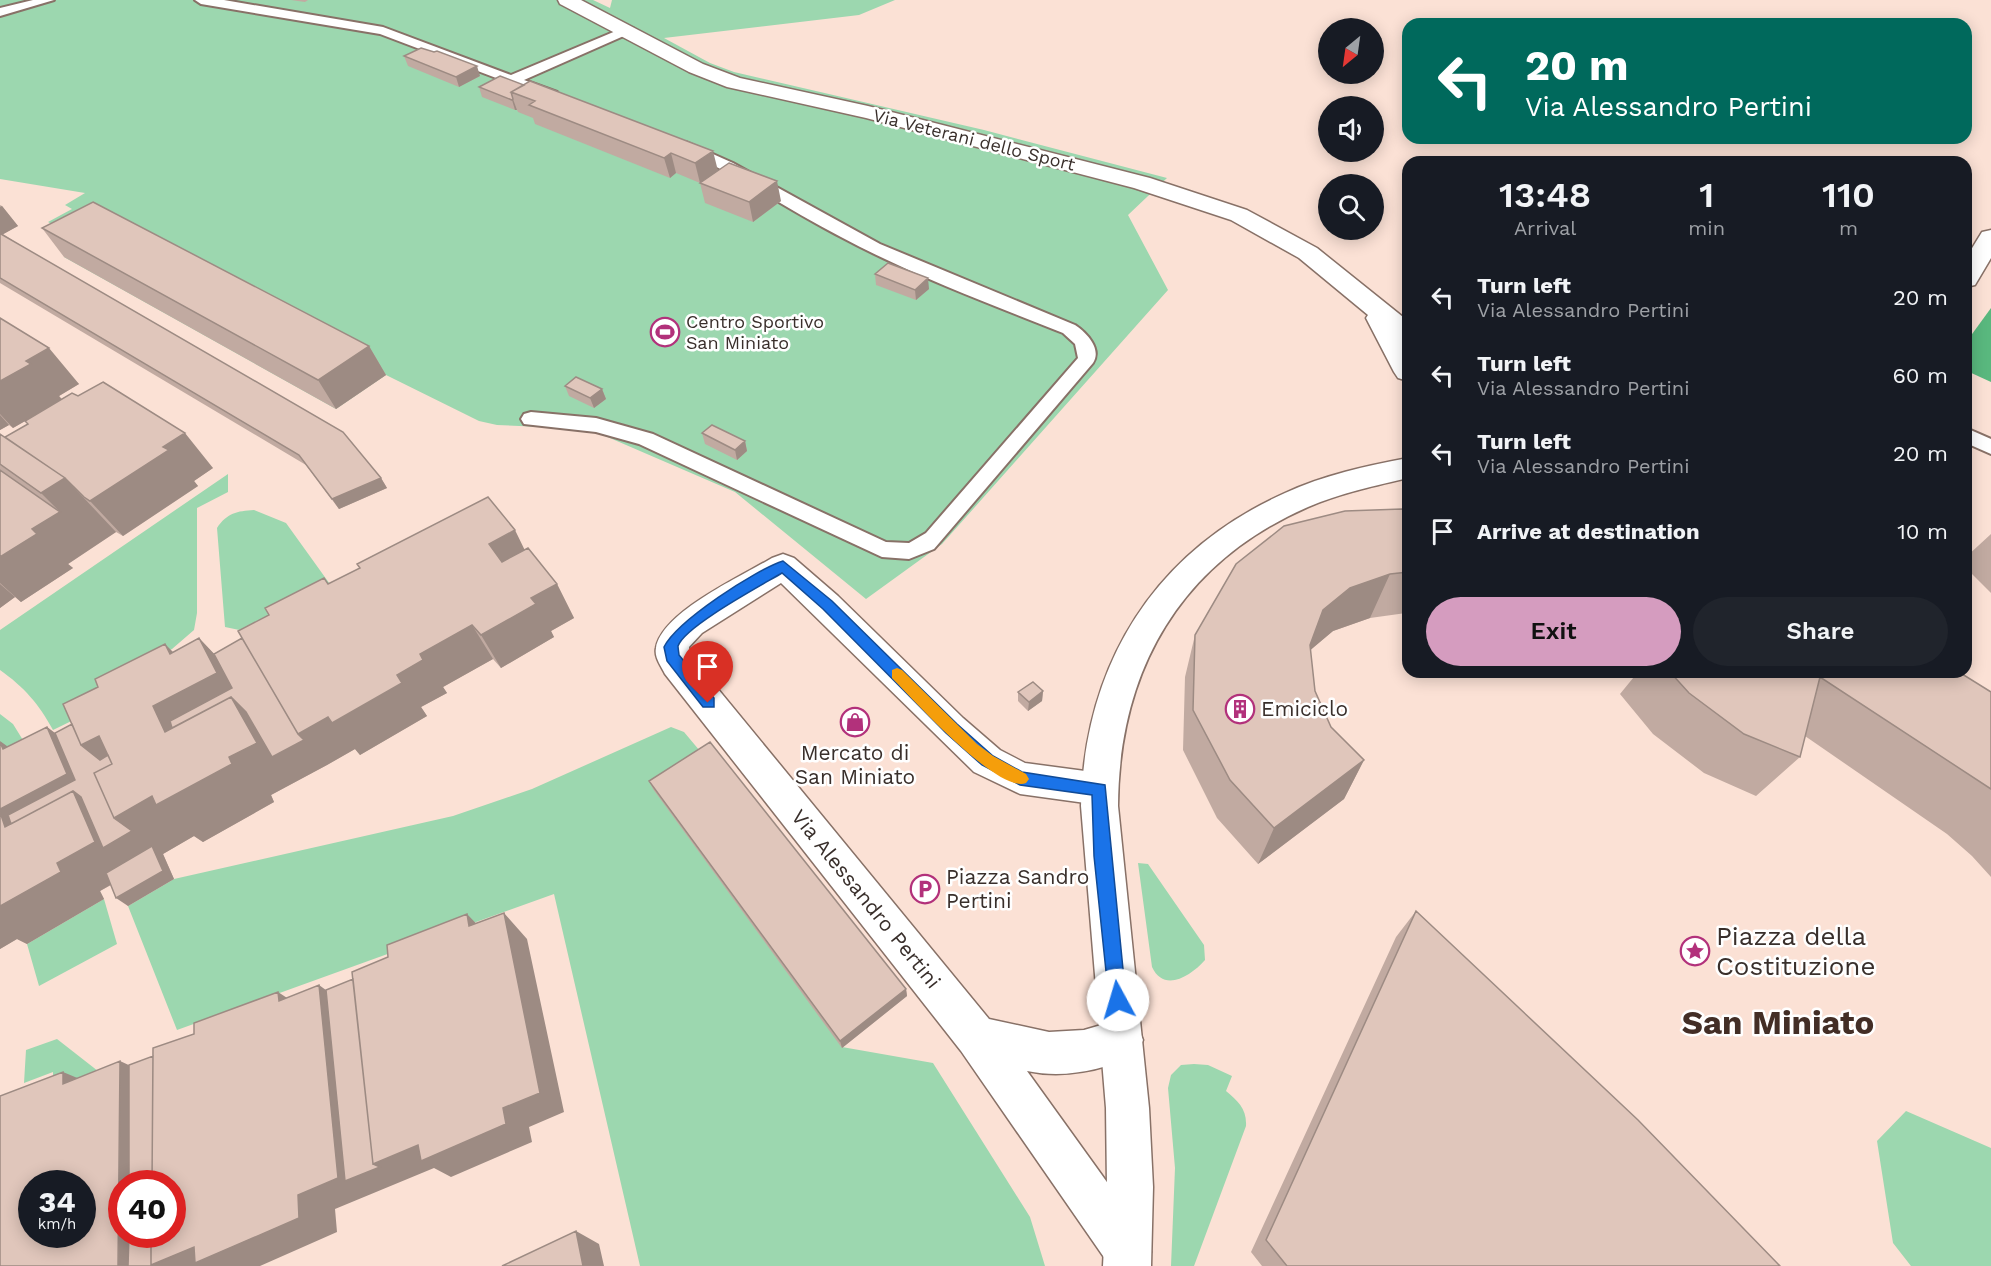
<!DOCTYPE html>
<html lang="en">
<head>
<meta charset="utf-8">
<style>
  body { margin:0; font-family:"Work Sans",sans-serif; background:#20242c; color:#f1f3f6; height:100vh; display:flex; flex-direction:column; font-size:22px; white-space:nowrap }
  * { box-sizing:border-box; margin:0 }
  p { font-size:20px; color:#9ea1a6 }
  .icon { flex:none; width:33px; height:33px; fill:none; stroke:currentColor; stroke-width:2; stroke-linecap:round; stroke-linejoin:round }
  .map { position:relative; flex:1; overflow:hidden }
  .side { position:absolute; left:1402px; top:156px; width:570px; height:522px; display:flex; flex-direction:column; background:#171b24; border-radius:18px; box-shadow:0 3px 15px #0003 }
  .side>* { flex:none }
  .banner { position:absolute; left:1402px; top:18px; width:570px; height:126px; border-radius:18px; box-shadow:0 3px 15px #0003; background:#00695c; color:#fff; overflow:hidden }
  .needle { width:39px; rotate:209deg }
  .controls { position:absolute; left:1318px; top:18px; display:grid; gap:12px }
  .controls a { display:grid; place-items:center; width:66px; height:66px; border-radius:50%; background:#171b24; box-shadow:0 3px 15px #0003; font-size:30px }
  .speed { position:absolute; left:18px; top:1170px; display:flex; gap:12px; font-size:30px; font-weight:700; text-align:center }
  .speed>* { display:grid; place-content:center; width:78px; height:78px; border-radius:50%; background:#171b24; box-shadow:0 3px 15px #0003; line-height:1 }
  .speed small { font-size:15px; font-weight:400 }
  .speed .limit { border:9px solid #d22; background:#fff; color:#111 }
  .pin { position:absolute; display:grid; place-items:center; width:51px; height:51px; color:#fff; margin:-62px -26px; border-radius:50% 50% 50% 0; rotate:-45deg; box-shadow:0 0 6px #0007 }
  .pin .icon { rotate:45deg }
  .me { position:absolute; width:66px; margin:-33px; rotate:354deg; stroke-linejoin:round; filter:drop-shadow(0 0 4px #0008) }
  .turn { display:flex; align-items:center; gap:21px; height:126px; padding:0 24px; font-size:27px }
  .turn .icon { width:78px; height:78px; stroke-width:2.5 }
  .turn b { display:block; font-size:42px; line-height:51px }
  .eta { display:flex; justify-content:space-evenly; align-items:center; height:102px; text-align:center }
  .eta b { font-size:36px; font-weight:600; line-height:42px }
  .cta { display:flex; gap:12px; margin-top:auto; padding:12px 24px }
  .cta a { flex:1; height:69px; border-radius:36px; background:#d59cbf; color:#111; font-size:24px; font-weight:600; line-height:69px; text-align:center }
  .cta a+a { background:#20242c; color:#f1f3f6 }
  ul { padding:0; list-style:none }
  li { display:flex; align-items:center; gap:18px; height:78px; padding:0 24px }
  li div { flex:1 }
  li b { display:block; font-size:22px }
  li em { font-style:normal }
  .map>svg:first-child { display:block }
  .green { fill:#9cd7af }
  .forest { fill:#59b87e }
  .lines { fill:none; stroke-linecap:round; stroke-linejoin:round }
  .service-casing { stroke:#887167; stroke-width:4 }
  .minor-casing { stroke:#887167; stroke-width:3 }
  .tertiary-casing { stroke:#887167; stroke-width:3 }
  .service { fill:#fff; fill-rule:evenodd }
  .minor { fill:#fff; fill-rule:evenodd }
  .tertiary { fill:#fff; fill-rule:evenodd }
  .wall { fill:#c1aaa1 }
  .shaded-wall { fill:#9d8b83; fill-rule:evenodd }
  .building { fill:#e0c6bb; stroke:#9d8b83; stroke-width:1.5; fill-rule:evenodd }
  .route { fill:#1a73e8; stroke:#114b97; stroke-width:1.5 }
  .slow { fill:#f59e0b }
  .labels { text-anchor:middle; stroke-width:5; stroke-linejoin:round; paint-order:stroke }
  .far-street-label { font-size:18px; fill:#392f2b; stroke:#fff }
  .far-poi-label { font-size:18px; fill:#392f2b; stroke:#fff; text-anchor:start }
  .poi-label { font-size:21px; fill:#392f2b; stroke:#fff; text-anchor:start }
  .street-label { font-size:21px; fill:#392f2b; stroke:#fff }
  .near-poi-label { font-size:26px; fill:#392f2b; stroke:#fff; text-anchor:start }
  .near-district-label { font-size:33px; font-weight:bold; fill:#432e26; stroke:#fff }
</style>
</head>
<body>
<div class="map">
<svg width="1991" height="1266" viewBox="0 0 1991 1266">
  <rect width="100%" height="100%" fill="#fbe1d5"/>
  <path class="green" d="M0,0h593l17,8 2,-8h283l-36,15 -195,23 46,25 24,9 250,58 183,48 -39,37 40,75 -226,254 -76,55 -131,-107 -146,-63 -92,-4 -18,-4 -93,-46 -50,34 -272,-152 24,-13 -40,-22 24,-13 -7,-4 20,-12 -85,-14z
    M228,474v18l-31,16v105l-3,17 -22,19 -81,42 1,20 -39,19c-14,-26 -29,-43 -53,-60v-40z
    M254,510l32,13 64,89 -101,20 -24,-5 -8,-99c10,-15 20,-17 37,-18z
    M0,714l13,10 13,21 -26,14z
    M671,727l13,5 21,25 -39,49 176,241 91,16 97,154 15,49h-405l-86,-372 -377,136 -49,-124 46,-27 279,-63 79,-27z
    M1138,863l10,1 56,81 1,15c-14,16 -41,33 -53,7z
    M104,899l13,45 -78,42 -12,-42z
    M57,1039l55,43 -59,33v-43l-29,11 2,-33z
    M1194,1064l14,1 24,11 -6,15c12,10 21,18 20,35l-52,140h-23l4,-98 -7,-80 3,-13 10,-10z
    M1906,1111l85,37v118h-80l-18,-23 -16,-102z"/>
  <path class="forest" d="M1991,308v74l-24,-11v-30z"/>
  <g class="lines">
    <g class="service-casing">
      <path id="service" d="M33,0h21l-54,16v-8z
        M195,0h29l159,27 128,48 112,-47h10l2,3 -111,49 33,12 2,3 -7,4 -172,-65 -179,-30z
        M686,142l47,21 147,81 195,81c12,8 27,24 18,38l-159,186 -25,10 -27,-2 -243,-113 -43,-12 -72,-8 -3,-5 3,-5 7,-2 65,6 57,16 233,108 23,1 17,-10 152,-175 -3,-14 -12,-11c-75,-30 -151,-58 -222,-96 -54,-28 -104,-63 -160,-87l-3,-3 3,-3z
        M1966,428l25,11v15l-25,-11z"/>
    </g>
    <g class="minor-casing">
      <path id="minor" d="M558,0h23l122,64 37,14 128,28 282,72 97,32 70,38 91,73v21h-3l3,6v33l-10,-3 -4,-6 -28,-54 2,-3 -69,-57 -68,-38 -97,-32 -268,-70 -139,-31 -38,-15 -129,-68z
        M783,554l11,4 44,38 125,122 37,32 25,13 75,10 13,5 5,11 -5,11 -13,5 -80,-11 -46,-22 -193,-189 -79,50 -13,14 1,8 299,364 60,13 35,-2 38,-11 15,6 6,15 -6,15c-36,15 -72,24 -110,16l118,164 6,17 -5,14h-36l-149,-215 -296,-377c-4,-8 -11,-17 -9,-26 6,-36 86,-72 116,-90z"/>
    </g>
    <g class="tertiary-casing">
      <path id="tertiary" d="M1991,230v28l-16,27 -9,2v-29l16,-26z
        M1408,458v20c-34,8 -67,15 -100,29 -128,56 -189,163 -190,299l31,302 4,79 -2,79h-48l4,-79 -1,-79 -25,-302c4,-143 73,-254 204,-313 39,-18 81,-27 123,-35z"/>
    </g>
    <use href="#service" class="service"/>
    <use href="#minor" class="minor"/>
    <use href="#tertiary" class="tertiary"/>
  </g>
  <path class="wall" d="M291,0h17l-3,2z
    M404,56l76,20 -21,11 -51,-21z
    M500,76l218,95 -18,12 -24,-10 -6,5 -135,-54 -2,-6 -15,-6 -1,-2h-2l-33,-13 -3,-10z
    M700,183l81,18 -28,21 -48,-19z
    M0,205l2,1 16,20 -15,8 378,244 6,10 -48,21 -33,-44 -306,-182z
    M42,228l327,118 17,29 -50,34 -272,-152z
    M875,274l54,15 -13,11 -40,-15z
    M0,318l79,66 -20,12 3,3 151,69 -19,13 4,5 -75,50 -7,-4 -48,32 5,4 -52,34 -6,-5 -15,11v-174l5,3 23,-13 -3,-3 -12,7 -4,-3 -9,5z
    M565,386l37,3 4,10 -12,9 -25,-12z
    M702,433l43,8 2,10 -10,9 -32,-16z
    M1408,510v104l-2,-1 -36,5 -37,13 -23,19 5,41 16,36 33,33 -20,39 -86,65 -41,-46 -34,-68 2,-73 10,-42z
    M1991,534v59l-25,-25v-11z
    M525,550l32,34 17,34 -23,13 3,6 -53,31 -8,-9 -50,28 4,6 -26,14 6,9 -67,39 -5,-6 -28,16 -56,30 3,7 -71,40 -9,-6 -31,18 11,25 -46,27 -17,-21 -11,6 4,8 -77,45 -10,-5 -17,10v-207l7,5 40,-20 8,6 17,-9 101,-72 26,-14 15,16 28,-16 87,-54z
    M1638,672h321l32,20v185l-19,-21 -25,-22 -142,-98 -5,21 -44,39 -52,-23 -51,-39 -33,-40z
    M1043,691l-1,10 -14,10 -10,-10v-9z
    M649,781l257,208 1,7 -65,52 -189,-259z
    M1416,911l364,355h-518l-11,-14 145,-315z"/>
  <path class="shaded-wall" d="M477,66l3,10 -21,11 -3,-10z
    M513,99l4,11h-2l-3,-10z
    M713,151l5,20 -18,12 -5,-20z
    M671,153l5,20 -6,5 -6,-20z
    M777,181l4,20 -28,21 -4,-20z
    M2,206l16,20 -18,10v-29z
    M928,278l1,11 -13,11 -1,-10z
    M369,346l17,29 -50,34 -18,-29z
    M49,348l30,36 -20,12 3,4 -49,28 -13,-14v-33l26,-20z
    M602,389l4,10 -12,9 -4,-10z
    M0,415l9,10 -9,5z
    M185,433l28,35 -19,13 4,5 -75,50 -33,-35 73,-54z
    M745,441l2,10 -10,9 -2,-10z
    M65,478l51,54 -48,32 5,4 -52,34 -21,-19v-26l32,-28 28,-17 -19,-19z
    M381,478l6,10 -48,21 -7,-10z
    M515,530l17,35 -24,14 -19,-35z
    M1390,574l-20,44 -37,13 -26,22 16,-43 27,-22z
    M0,584l15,13 -15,11z
    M557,584l17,34 -23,13 3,6 -53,31 -20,-33 50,-37z
    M472,625l21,34 -50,28 4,6 -26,14 6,9 -67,39 -5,-6 -28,16 -56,30 3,7 -71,40 -9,-6 -31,18 11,25 -46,27 -12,-8 41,-40 -57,33 4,8 -77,45 -10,-5 -17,10v-43l5,-79 -5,-15v-3l47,-82 40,31 27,60 -33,-73 1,-25 83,12 -12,-26 17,-52 -5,-10 37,37 -3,-43 40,42 59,54 99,-59 23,-21z
    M1043,691l-1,10 -14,10 1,-9z
    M0,741l43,31 -40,-23z
    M1364,760l-20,39 -86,65 16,-36z
    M504,913l23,26 37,173 -35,15 3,15 -81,35 -17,-9 -99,41 2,23 -77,34h-142l2,-205 41,19 137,115 21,-210 33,24 21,155 130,-56zM122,1184h50v50h-50z
    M467,914l25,26 -23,-14z
    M906,989l1,7 -65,52 -2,-7z
    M278,992l35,23 -34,-14z
    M63,1072l48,20 -48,-8z
    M576,1231l23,13 5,22h-21z"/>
  <path class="building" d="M421,48l13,4 3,-1 40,15 -21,11 -52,-21z
    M500,76l24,9 -13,7 2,7 -1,1 -33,-13z
    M530,81l183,70 -18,12 -24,-10 -7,5 -135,-53 6,-4 -24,-9z
    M729,163l48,18 -28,21 -49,-19z
    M93,202l276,144 -51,34 -276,-152z
    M0,234h1l342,198 38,46 -49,21 -33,-44 -299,-177z
    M888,263l40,15 -13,12 -40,-16z
    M0,318l49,30 -23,13 5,3 -31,17z
    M576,377l26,12 -12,9 -25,-12z
    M103,382l82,51 -22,14 6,3 -79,51 -6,-4 -19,-19 -60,-41 23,-13 -3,-3 47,-28 6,3z
    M712,425l33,16 -10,9 -33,-17z
    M0,434l65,44 -24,15 -41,-29z
    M0,470l60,42 -28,17 5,5 -37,23z
    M488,497l27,33 -26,14 13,18 26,-14 29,36 -26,14 5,6 -55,31 -9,-10 -52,29 3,6 -26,15 5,8 -70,40 -4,-6 -30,17 -60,-103 31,-16 -4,-7 59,-30 4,6 32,-16 -3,-4z
    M1402,509l6,1v62l-18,2 -40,14 -27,22 -13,35 5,46 16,36 33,33 -90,68 -44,-48 -37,-70 2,-75 41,-71 48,-38 61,-15z
    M199,638l18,35 -64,33 12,26 66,-35 26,46 -28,14 3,7 -76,41 -4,-9 -38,22 -20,-45 18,-9 -13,-28 -18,9 -18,-41 35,-17 -3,-8 70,-35 5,10z
    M242,638l56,96 6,6 -32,17 -26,-45 -15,-15 -59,31 -2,-7 62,-33 -18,-34z
    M1670,672h289l32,20v97l-171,-112 -20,80 -56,-23 -55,-41z
    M1033,682l10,9 -14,11 -11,-10z
    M72,724l9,21 19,15 8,-5 4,9 -18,9 20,45 18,13 -29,17 -22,-51 -8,-6 -62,33 -3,-9 67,-35 -20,-47z
    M47,727l20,47 -67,35v-67l3,7z
    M710,742l196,247 -66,52 -191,-260z
    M73,791l22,51 -38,21 4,9 -61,34v-94l5,15z
    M152,846l11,25 -47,27 -10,-25z
    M1416,911l222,209 142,146h-493l-21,-26z
    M504,913l36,180 -37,15 3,16 -85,37 -3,-16 -45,19 -21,-192 36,-15 -1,-12 80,-31 2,12z
    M353,979l20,185 7,3 -35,14 -19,-191z
    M319,985l19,193 -40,17 1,23 -104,45 -1,-16 -43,18v-31h21v-50h-20l1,-136 41,-14v-11l84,-31 1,9z
    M153,1056l-1,128h-23v-119z
    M120,1061l-2,205h-118v-170l63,-24v12zM32,1184h50v50h-50z
    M576,1231l7,35h-81z
    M129,1234h22v31l4,1h-27z"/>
  <path class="route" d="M783,561l49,40 125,123 36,32 29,16 83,13 21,215 -2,6 -6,2 -6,-2 -3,-6 -15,-144 -2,-61 -72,-10 -38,-20 -36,-32 -123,-124 -41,-36c-20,12 -97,53 -104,73 0,2 1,8 1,9l35,43v9h-11l-36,-46 -3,-14c13,-26 91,-77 119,-86z"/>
  <path class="slow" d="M897,668l5,2 75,74 16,12 33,18 3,5 -3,4c-28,11 -113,-84 -134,-105v-8z"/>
  <defs>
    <g id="stadium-ring" transform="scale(1.5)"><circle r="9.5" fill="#fff" stroke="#b2317b" stroke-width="1.5"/><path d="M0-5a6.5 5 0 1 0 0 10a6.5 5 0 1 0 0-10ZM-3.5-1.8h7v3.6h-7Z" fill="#b2317b"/></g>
    <g id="building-ring" transform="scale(1.5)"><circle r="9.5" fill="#fff" stroke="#b2317b" stroke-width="1.5"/><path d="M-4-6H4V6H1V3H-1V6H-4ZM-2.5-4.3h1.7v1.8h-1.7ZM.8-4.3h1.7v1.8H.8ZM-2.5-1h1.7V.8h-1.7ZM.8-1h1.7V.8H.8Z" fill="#b2317b"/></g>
    <g id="shop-ring" transform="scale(1.5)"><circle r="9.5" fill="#fff" stroke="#b2317b" stroke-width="1.5"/><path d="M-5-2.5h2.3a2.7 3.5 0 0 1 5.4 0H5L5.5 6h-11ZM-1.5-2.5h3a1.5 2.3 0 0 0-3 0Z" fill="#b2317b"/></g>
    <g id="parking-ring" transform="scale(1.5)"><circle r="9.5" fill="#fff" stroke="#b2317b" stroke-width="1.5"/><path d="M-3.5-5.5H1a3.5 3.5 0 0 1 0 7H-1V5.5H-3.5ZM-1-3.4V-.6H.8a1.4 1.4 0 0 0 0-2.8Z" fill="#b2317b"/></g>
    <g id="sight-ring" transform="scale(1.5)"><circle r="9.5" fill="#fff" stroke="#b2317b" stroke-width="1.5"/><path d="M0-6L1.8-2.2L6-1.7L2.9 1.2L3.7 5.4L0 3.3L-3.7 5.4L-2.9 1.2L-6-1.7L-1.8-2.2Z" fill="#b2317b"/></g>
  </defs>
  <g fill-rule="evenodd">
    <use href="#stadium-ring" x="665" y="332"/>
    <use href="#building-ring" x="1240" y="709"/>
    <use href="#shop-ring" x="855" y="722"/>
    <use href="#parking-ring" x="925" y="889"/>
    <use href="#sight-ring" x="1695" y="951"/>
  </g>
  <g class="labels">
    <g class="far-street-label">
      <text transform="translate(974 140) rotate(14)" y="6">Via Veterani dello Sport</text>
    </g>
    <g class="far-poi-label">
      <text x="686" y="328">Centro Sportivo<tspan x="686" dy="21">San Miniato</tspan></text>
    </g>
    <g class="poi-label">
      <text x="1261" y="716">Emiciclo</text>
      <text x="855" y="760" text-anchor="middle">Mercato di<tspan x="855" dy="24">San Miniato</tspan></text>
      <text x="946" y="884">Piazza Sandro<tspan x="946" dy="24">Pertini</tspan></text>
    </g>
    <g class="street-label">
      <text transform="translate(866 899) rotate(51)" y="7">Via Alessandro Pertini</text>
    </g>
    <g class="near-poi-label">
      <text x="1716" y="945">Piazza della<tspan x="1716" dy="30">Costituzione</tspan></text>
    </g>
    <g class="near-district-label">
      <text x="1778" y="1034">San Miniato</text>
    </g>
  </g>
</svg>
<div class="controls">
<a><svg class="needle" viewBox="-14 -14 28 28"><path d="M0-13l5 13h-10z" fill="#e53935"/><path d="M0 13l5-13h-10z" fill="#9ea1a6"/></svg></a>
<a><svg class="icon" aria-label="sound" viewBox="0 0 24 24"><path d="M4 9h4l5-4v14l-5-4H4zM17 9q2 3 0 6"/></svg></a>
<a><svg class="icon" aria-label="search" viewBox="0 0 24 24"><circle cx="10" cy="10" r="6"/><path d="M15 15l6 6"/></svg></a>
</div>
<div class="speed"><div>34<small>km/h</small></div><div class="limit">40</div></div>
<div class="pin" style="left:708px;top:703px;background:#d93025"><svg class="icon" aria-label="arrive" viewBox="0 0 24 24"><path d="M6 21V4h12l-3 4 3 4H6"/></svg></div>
<svg class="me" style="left:1118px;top:1000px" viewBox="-20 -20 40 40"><circle r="19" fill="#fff"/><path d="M0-13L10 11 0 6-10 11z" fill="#1a73e8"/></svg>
<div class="banner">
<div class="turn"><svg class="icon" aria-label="left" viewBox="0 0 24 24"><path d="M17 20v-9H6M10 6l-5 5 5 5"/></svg><div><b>20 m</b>Via Alessandro Pertini</div></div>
</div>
<section class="side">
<div class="eta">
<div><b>13:48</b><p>Arrival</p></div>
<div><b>1</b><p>min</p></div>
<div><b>110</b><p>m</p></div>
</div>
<ul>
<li><svg class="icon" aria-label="left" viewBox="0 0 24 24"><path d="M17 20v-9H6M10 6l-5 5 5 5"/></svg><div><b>Turn left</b><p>Via Alessandro Pertini</p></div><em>20 m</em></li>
<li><svg class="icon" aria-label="left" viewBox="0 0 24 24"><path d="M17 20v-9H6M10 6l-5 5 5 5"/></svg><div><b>Turn left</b><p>Via Alessandro Pertini</p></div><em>60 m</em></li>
<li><svg class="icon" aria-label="left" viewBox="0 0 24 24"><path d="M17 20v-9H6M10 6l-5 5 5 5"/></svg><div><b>Turn left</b><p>Via Alessandro Pertini</p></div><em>20 m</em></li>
<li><svg class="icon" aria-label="arrive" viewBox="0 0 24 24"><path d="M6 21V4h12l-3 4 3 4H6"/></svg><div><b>Arrive at destination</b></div><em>10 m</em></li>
</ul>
<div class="cta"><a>Exit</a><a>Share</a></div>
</section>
</div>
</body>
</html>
